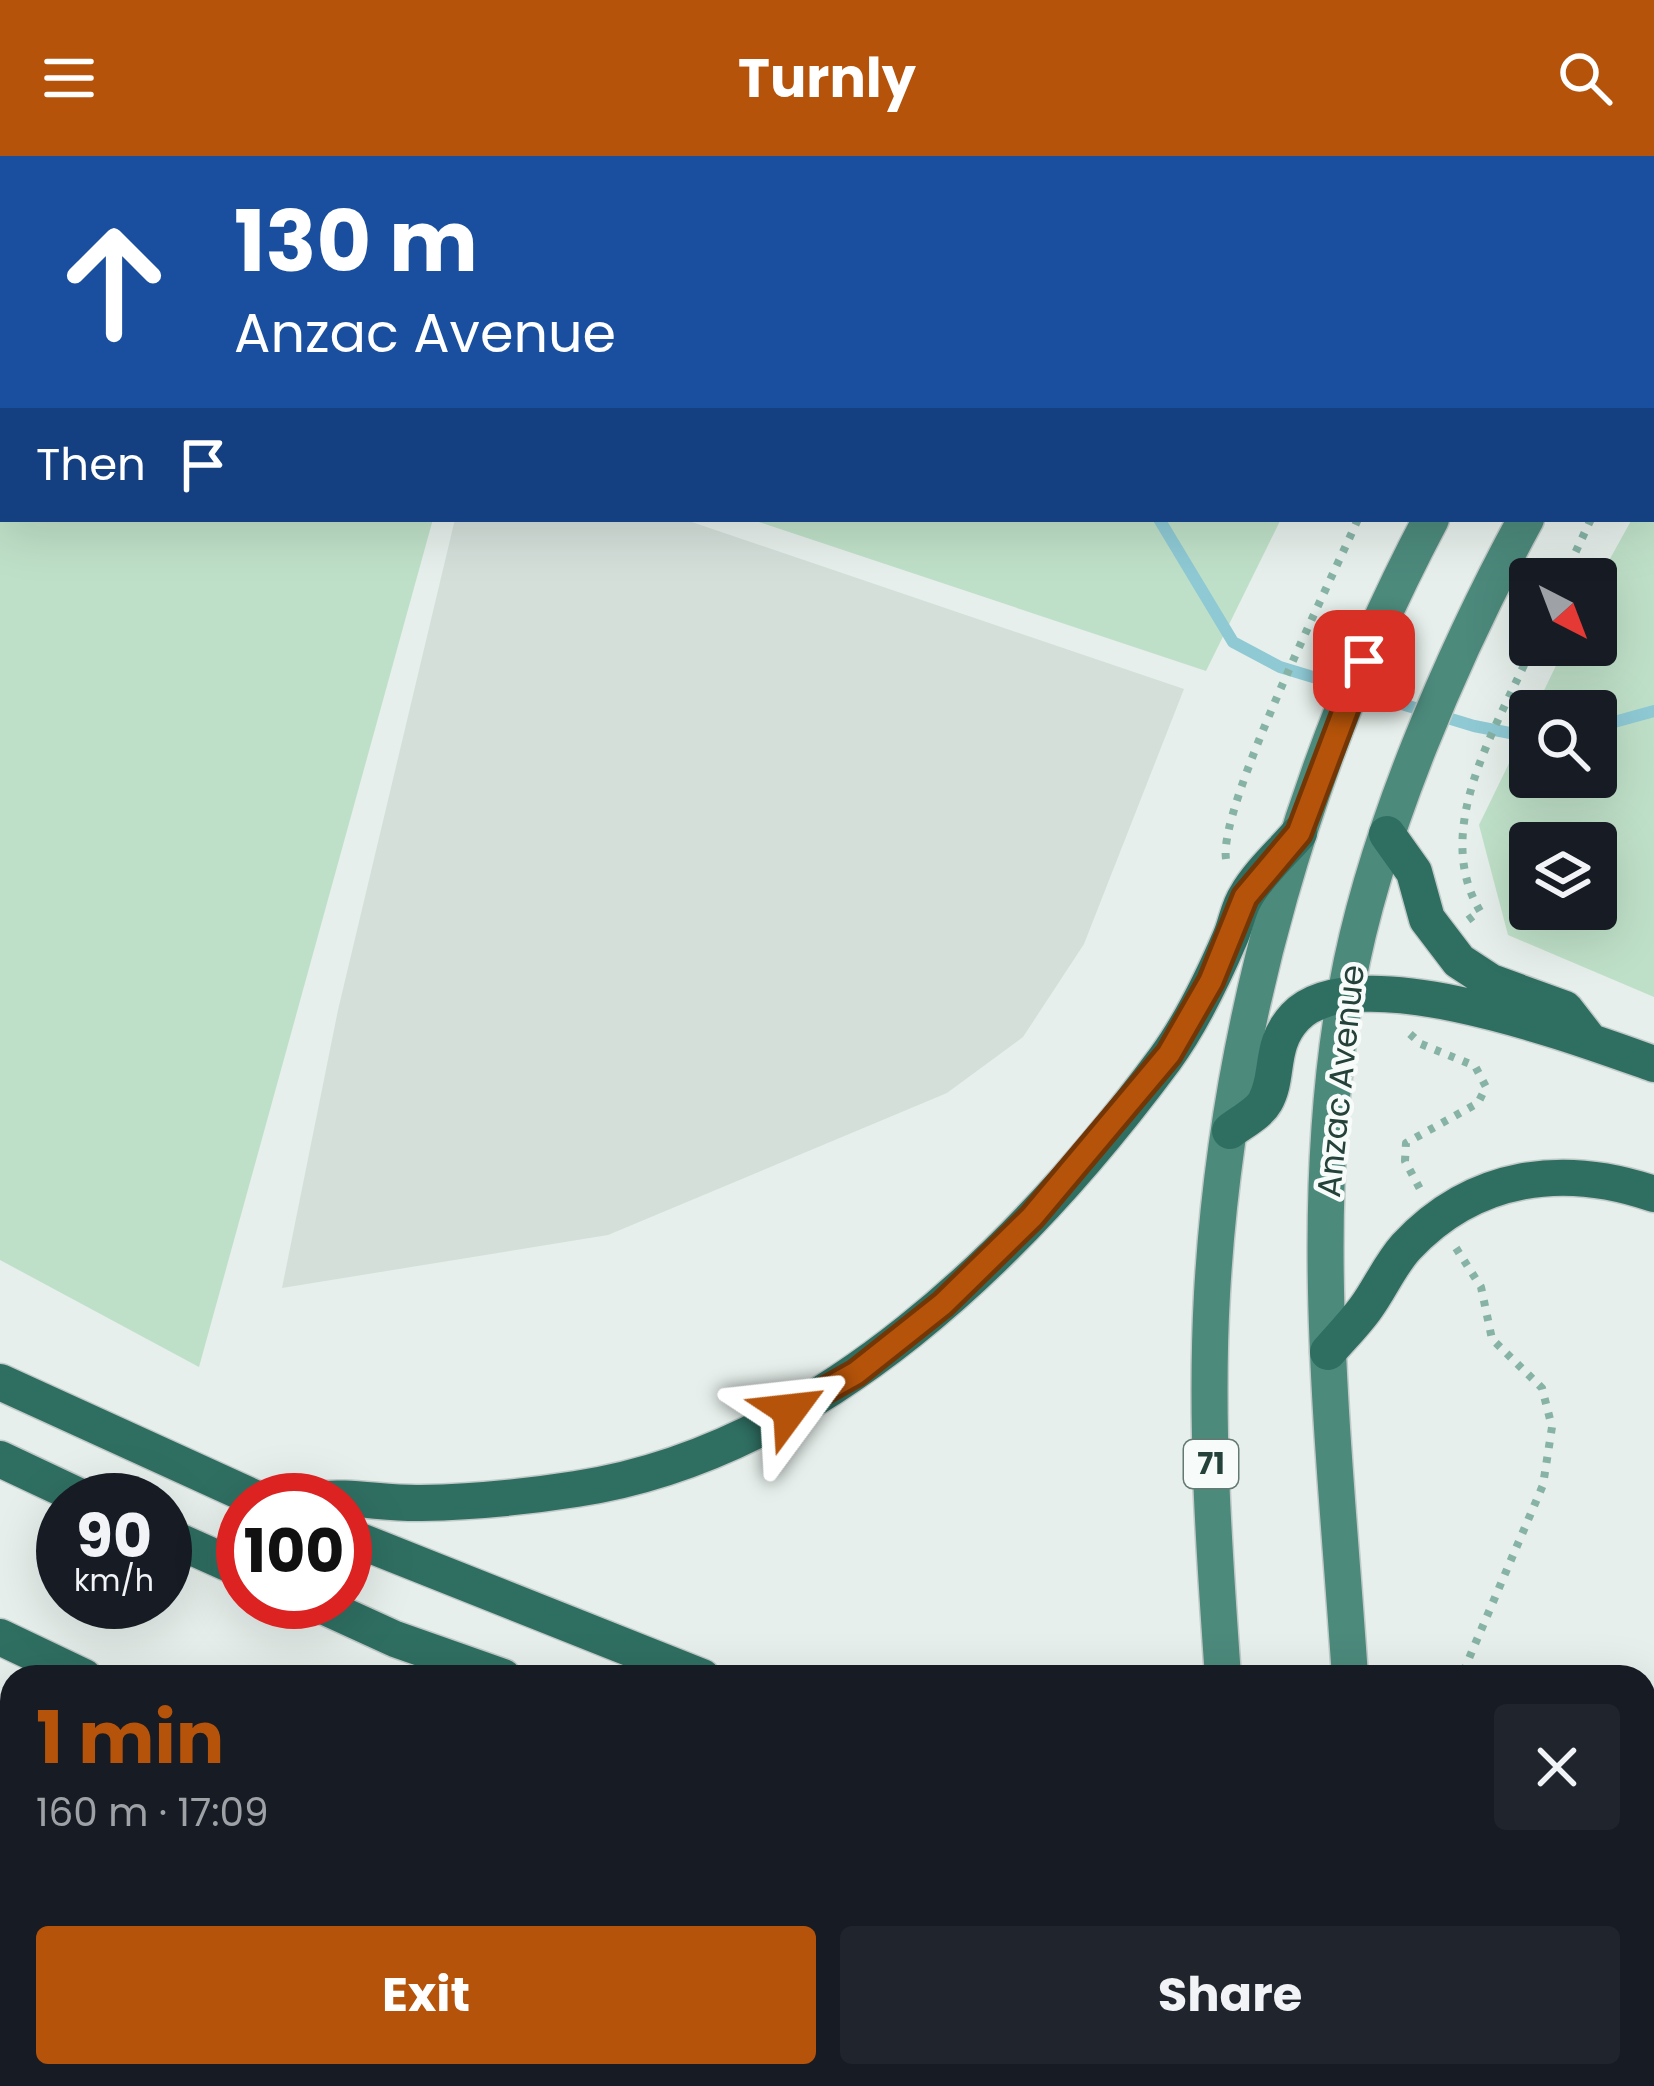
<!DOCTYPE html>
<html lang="en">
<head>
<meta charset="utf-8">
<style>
  body { margin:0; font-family:Poppins,sans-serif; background:#20242c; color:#f1f3f6; height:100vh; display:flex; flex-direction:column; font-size:45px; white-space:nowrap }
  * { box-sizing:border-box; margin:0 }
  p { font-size:39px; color:#9ea1a6 }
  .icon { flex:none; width:66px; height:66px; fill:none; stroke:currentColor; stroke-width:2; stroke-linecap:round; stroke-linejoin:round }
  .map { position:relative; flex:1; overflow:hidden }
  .side { position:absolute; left:0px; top:1509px; width:1656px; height:423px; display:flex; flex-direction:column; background:#171b24; border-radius:36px 36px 0 0; box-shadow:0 12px 48px #0002 }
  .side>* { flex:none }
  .top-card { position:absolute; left:0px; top:0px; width:1656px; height:366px; box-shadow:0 12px 48px #0002; background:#1a4fa0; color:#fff; overflow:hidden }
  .needle { width:78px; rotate:138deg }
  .fabs { position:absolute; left:1509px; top:402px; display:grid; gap:24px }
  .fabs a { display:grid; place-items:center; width:108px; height:108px; border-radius:12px; background:#171b24; box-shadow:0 12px 48px #0002; font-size:60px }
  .speed { position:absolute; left:36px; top:1317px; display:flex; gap:24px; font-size:60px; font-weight:700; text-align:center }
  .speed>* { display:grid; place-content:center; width:156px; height:156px; border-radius:50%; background:#171b24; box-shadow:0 12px 48px #0002; line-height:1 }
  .speed small { font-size:30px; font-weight:400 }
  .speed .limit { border:18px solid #d22; background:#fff; color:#111 }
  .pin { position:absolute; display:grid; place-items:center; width:102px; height:102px; color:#fff; margin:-51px; border-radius:24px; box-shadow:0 6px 18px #0006 }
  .me { position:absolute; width:132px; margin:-66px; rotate:60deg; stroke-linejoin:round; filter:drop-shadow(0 0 9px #0008) }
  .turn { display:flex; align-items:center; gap:42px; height:252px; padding:0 36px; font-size:54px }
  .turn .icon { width:156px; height:156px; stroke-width:2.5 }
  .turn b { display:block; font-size:84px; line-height:102px }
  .then { display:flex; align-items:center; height:114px; padding:0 36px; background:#0003; gap:24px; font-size:45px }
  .round { display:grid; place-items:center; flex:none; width:126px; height:126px; border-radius:12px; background:#20242c }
  .summary { display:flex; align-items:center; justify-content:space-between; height:204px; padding:0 36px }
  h1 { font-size:72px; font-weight:700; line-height:90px; color:#b45309 }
  .primary-button { display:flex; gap:24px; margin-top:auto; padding:24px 36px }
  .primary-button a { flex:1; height:138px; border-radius:12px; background:#b45309; color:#fff; font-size:48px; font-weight:700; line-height:138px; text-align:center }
  .primary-button a+a { background:#20242c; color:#f1f3f6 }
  header { display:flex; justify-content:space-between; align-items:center; height:156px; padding:0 36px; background:#b45309; color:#fff; font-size:54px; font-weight:700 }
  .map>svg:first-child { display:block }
  .built { fill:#d4dfda }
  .green { fill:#bfe0c8; fill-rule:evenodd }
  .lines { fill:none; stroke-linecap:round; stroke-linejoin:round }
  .stream { stroke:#8ec9d4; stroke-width:12 }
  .trunk-casing { stroke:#c2cac8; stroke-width:39 }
  .motorway-casing { stroke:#c2cac8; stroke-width:39 }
  .path { stroke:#86b3a5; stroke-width:8; stroke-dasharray:6 9; stroke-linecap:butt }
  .trunk { stroke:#4c8a7c; stroke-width:36 }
  .motorway { stroke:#2f6f62; stroke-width:36 }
  .route-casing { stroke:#753606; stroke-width:30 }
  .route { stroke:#b45309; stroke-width:21 }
  .labels { text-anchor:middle; stroke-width:9; stroke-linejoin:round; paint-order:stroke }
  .shield { fill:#f7fbf9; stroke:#637a73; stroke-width:3 }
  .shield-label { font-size:30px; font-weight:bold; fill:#24423a }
  .street-label { font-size:33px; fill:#24423a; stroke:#f7fbf9 }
</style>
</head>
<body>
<header><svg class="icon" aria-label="menu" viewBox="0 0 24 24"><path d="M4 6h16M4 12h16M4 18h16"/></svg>Turnly<svg class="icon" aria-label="search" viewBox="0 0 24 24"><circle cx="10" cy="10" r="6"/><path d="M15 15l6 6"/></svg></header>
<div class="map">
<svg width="1654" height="1930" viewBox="0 0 1654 1930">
  <rect width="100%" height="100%" fill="#e6efeb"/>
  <path class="built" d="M455,363h228l501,170 -100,255 -61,93 -76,56 -339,142 -326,53 56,-278z"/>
  <path class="green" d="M0,0h1459l-1456,3v360h430l-234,848 -199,-107z
    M1654,327v514l-146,-62 -29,-110 51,-105v57h66v-66h-62l32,-66h30v-61l36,-65h21zM1530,687h66v66h-66z
    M750,363h531l-75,152z
    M0,1667l12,7v246h445l18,10h-475z"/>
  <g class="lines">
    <path class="stream" d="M1096,0l1,3
      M48,3v-3
      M0,272l3,-16
      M1159,363l74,123 47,25 194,59 56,11
      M1596,571l58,-16"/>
    <g class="trunk-casing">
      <path id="trunk" d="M1653,4l1,-1
        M1653,149l1,-1
        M1223,1521c-9,-127 -18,-255 -11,-383 15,-268 93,-537 219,-775
        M1350,1521c-15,-229 -45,-464 -3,-691 27,-151 106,-333 179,-467
        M1378,1920l1,10"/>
    </g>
    <g class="motorway-casing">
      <path id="motorway" d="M1387,678l27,38 13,47 32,42 32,21 74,27 24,31
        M1230,975c10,-8 29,-18 35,-29 15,-26 3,-56 30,-85 60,-64 285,21 359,47
        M1328,1196c12,-14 26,-28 37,-43 15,-20 24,-43 41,-62 68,-73 158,-84 248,-53
        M0,1226l259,118
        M0,1303l87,41
        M313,1344c37,-5 71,4 108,3 52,-1 104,-6 155,-14 244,-37 448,-240 589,-430 27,-37 47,-79 65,-121 6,-13 8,-30 16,-42 13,-23 36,-43 53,-63
        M165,1379l78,35
        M345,1379l357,142
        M314,1446l81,37 108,38
        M0,1481l84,40
        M0,1593l12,7
        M1644,1777l10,1
        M1644,1856l10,2
        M629,1920l16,10
        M1194,1920l41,10"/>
    </g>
    <path class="path" d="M1653,254l1,-2
      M1563,423l28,-60
      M1226,703c-8,-52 105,-278 132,-340
      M1468,764l12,-9c-50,-84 19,-186 53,-266
      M1410,878l11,10 54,22 11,21 -8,16 -72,40 -1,18 15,28
      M1456,1092l25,39 11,52 50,49 10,39 -9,58 -82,192
      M1429,1920l1,10
      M0,1921l24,9"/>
    <use href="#trunk" class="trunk"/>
    <use href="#motorway" class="motorway"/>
  </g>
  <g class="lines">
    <g class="route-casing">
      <path id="route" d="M790,1254l66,-37 87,-69 89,-87 137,-163 42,-73 34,-84 54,-64 65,-172"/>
    </g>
    <use href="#route" class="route"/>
  </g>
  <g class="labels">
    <rect class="shield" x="1184" y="1284" width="54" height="48" rx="9"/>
    <g class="shield-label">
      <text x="1211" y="1318">71</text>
    </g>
    <g class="street-label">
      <text transform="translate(1340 925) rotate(-84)" y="12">Anzac Avenue</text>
    </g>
  </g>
</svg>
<div class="fabs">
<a><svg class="needle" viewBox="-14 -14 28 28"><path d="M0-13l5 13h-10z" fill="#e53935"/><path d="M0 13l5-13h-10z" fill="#9ea1a6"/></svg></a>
<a><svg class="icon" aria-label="search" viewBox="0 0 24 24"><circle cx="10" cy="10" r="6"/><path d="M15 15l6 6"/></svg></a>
<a><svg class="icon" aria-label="layers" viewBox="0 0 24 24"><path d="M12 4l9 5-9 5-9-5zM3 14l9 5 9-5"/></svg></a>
</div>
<div class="speed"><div>90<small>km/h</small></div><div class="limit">100</div></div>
<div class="pin" style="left:1364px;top:505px;background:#d93025"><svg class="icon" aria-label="arrive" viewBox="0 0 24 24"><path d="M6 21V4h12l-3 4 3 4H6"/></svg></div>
<svg class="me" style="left:790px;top:1254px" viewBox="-20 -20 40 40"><path d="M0-17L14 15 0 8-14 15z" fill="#b45309" stroke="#fff" stroke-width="4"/></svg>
<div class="top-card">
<div class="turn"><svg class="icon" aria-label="ahead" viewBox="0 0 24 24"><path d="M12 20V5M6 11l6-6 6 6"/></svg><div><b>130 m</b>Anzac Avenue</div></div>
<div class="then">Then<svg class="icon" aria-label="arrive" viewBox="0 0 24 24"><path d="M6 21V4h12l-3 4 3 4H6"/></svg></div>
</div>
<section class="side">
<div class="summary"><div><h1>1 min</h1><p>160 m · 17:09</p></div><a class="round"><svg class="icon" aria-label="close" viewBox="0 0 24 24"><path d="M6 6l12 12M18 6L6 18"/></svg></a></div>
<div class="primary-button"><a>Exit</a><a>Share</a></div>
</section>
</div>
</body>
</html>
